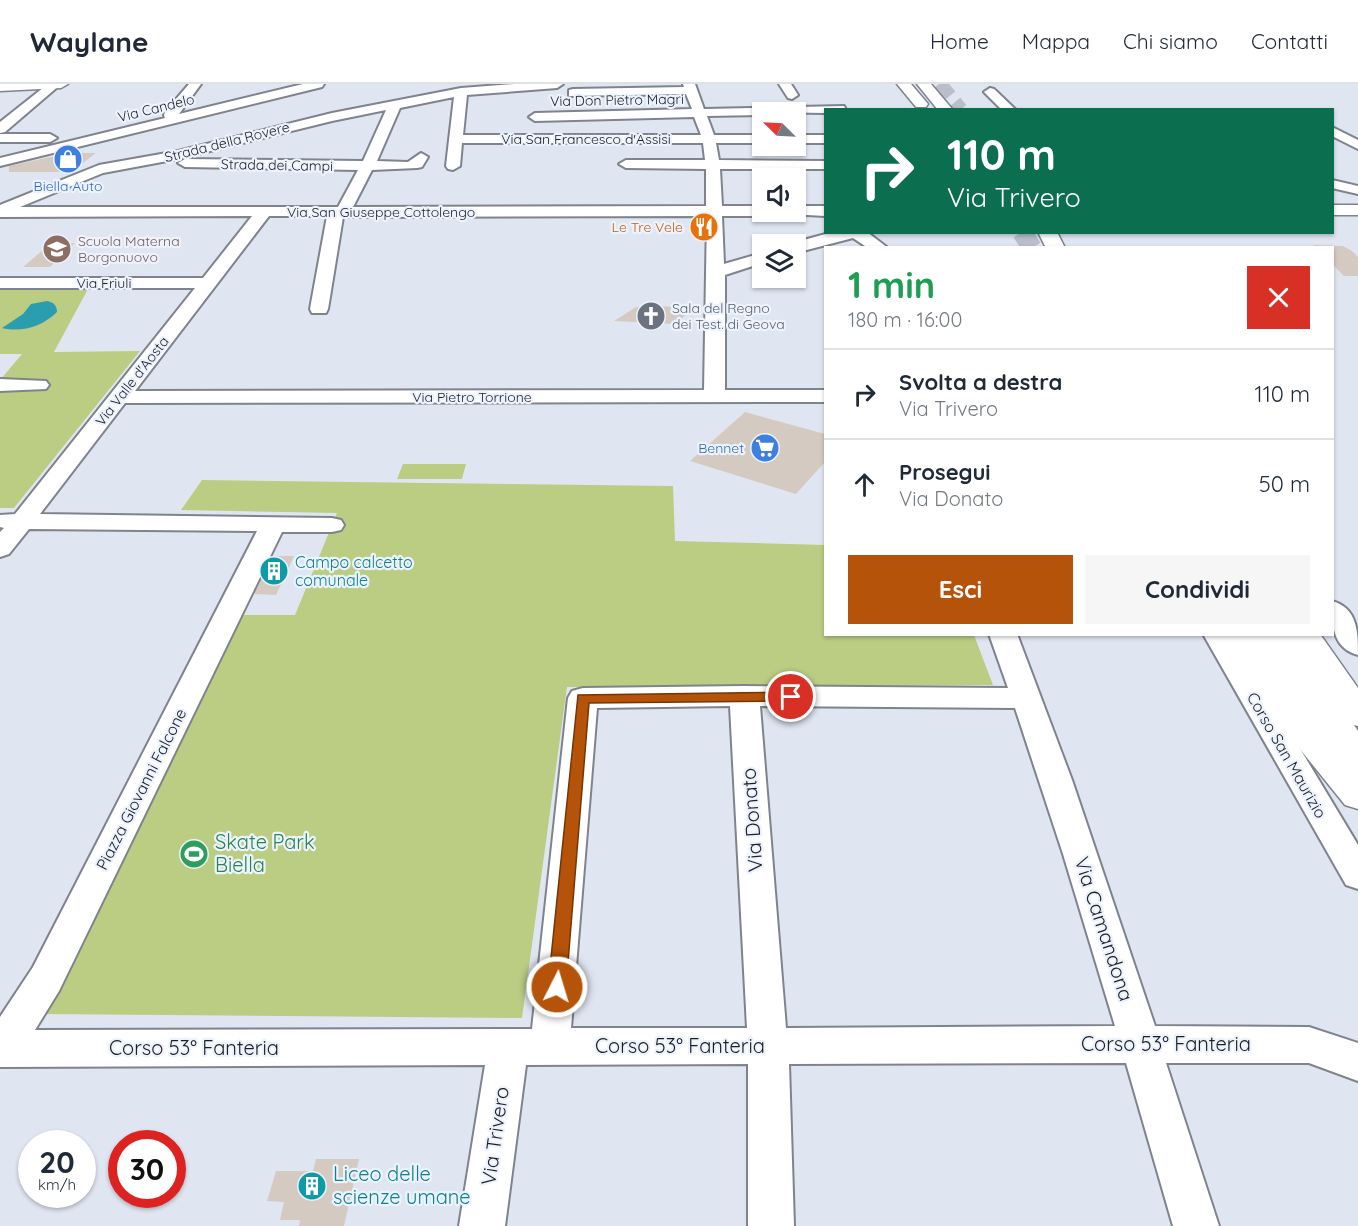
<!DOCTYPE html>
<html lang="it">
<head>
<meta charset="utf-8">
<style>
  body { margin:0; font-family:Quicksand,sans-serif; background:#f6f6f7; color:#1f2937; height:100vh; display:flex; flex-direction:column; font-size:22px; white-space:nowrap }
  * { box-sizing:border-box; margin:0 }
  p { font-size:20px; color:#747a83 }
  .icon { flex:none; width:33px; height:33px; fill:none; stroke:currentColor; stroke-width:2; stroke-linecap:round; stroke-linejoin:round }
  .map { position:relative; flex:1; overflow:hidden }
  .sheet { position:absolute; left:824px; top:162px; width:510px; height:390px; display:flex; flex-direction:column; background:#fff; border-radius:0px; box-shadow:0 2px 4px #0004 }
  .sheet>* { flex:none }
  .hud { position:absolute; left:824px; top:24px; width:510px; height:126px; border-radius:0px; box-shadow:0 2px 4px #0004; background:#0b6e4f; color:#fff; overflow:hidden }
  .needle { width:39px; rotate:294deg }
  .buttons { position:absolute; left:752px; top:18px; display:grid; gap:12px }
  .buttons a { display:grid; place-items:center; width:54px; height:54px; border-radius:0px; background:#fff; box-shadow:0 2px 4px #0004; font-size:30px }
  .speed { position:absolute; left:18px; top:1046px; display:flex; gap:12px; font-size:30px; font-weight:700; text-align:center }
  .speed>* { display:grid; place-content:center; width:78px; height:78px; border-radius:50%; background:#fff; box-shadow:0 2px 4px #0004; line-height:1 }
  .speed small { font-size:15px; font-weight:400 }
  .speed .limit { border:9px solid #d22; background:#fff; color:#111 }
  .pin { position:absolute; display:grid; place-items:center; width:51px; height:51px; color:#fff; margin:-26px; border:3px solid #fff; border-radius:50%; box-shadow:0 2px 6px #0007 }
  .me { position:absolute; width:66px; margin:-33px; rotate:5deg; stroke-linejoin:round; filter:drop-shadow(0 0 4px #0008) }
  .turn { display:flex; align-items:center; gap:21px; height:126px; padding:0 24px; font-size:27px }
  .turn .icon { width:78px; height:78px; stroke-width:2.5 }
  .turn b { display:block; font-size:42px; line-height:51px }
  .round { display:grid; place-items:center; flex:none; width:63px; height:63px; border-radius:0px; background:#f6f6f7 }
  .headline { display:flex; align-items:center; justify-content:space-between; height:102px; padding:0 24px }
  h1 { font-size:36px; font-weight:700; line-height:45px; color:#1e9e55 }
  .cta { display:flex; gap:12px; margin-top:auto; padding:12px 24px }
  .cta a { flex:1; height:69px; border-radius:0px; background:#b45309; color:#fff; font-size:24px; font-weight:700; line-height:69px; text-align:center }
  .cta a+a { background:#f6f6f7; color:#1f2937 }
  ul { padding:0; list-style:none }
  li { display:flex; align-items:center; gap:18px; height:90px; padding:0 24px; border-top:2px solid #e0e1e3 }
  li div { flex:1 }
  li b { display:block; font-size:22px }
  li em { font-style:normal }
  header { display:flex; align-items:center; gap:36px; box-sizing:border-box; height:84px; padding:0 30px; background:#fff; border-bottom:2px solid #e0e1e3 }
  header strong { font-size:28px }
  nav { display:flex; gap:33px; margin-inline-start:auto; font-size:21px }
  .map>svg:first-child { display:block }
  .green { fill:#bbcd83 }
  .water { fill:#2a9eaf }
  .building { fill:#d5cac2 }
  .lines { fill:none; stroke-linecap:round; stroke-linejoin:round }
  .highway-tunnel-far1 { stroke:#b9bec8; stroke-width:16; stroke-dasharray:16 8; stroke-linecap:butt }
  .highway-tunnel { stroke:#b9bec8; stroke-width:20; stroke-dasharray:20 10; stroke-linecap:butt }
  .minor-casing { stroke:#7e838d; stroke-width:4 }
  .major-casing { stroke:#7e838d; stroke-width:3 }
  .highway-casing { stroke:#7e838d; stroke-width:3 }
  .minor { fill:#fff; fill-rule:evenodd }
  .major { fill:#fff; fill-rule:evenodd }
  .highway { fill:#fff; fill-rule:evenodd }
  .route { fill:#b45309; stroke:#753606; stroke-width:1.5 }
  .labels { text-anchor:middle; stroke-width:4.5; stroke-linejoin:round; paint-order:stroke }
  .far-street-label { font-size:14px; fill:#1c1e22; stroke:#edf3fe }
  .far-shop-label { font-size:14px; fill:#366cbe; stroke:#edf3fe }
  .far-food-label { font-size:14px; fill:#c56008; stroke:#edf3fe; text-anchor:end }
  .far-education-label { font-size:14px; fill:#785e54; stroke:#edf3fe; text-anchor:start }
  .far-worship-label { font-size:14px; fill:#5b616d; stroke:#edf3fe; text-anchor:start }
  .culture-label { font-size:16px; fill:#0d838f; stroke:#edf3fe; text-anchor:start }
  .street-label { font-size:16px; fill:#1c1e22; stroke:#edf3fe }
  .near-street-label { font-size:20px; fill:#1c1e22; stroke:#edf3fe }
  .near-leisure-label { font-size:20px; fill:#27864d; stroke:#edf3fe; text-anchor:start }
  .near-culture-label { font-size:20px; fill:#0d838f; stroke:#edf3fe; text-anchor:start }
</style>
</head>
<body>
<header>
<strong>Waylane</strong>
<nav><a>Home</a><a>Mappa</a><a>Chi siamo</a><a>Contatti</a></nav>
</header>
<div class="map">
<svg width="1358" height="1142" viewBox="0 0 1358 1142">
  <rect width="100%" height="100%" fill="#e0e6f1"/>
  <path class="green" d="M0,205h88l-34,63 86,-1 -126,157h-14v-128l22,-26h-22z
    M403,380h63l-4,15h-65z
    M202,396l471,6 2,55 150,4v89l149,1 19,50 -426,2 -45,331 -483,-4 197,-399h59l42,-102 -156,-3z"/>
  <path class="water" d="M47,217c6,1 10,4 10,11 -14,14 -35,21 -55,16l21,-14 8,-10z"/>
  <path class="building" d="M69,69h27l-25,19h-62v-6z
    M75,159l-25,24h-27l27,-23z
    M1313,161l30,1 9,5 6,6v19h-14l-12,-12v-16h-17z
    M657,222l19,1 10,8 -12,9 -60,-3 22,-14z
    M745,328l80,22v28l-29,32 -106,-33z
    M273,472h21l-18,39 -22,-1z
    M316,1075h43l-15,67h-45l1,-6h-20l4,-18 -17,-1 9,-30h37z"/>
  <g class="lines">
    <path class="highway-tunnel-far1" d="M939,0l21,26"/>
    <path class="highway-tunnel" d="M1022,148l10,16"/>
    <g class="minor-casing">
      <path id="minor" d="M48,0h13l-56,48 -5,1v-11z
        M189,0h12l-22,30 124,-30h21l-2,3 -322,79v-8l165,-40 -1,-3 1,-3z
        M514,0h49l-6,4 -90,7 -4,40h238l-7,-18 -159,4 -6,-4 6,-4 157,-4 -6,-15 -117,2v-6l4,-1 111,-2 -1,-3h12l9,25 140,-3 2,4h-21v3l-63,-1v3l-55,1 7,19h48v8h-46l3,17 106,1v8h-105l2,37h40v6h7l-7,4h-40l2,48 38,-11v10l-37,12v115h100v12l-700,1 -85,111 292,4 9,2 3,5 -3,5 -9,2h-50l-223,459 -24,39 497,-1 36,-331 4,-7 11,-3 161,-2 264,2 -19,-54h28l55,146 83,246 154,1 49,16v38l-49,-18h-143l53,163h-46l-47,-163 -337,1 5,162h-46v-162l-222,1 -21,161h-46l26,-161 -485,2v-50l33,-50 224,-436 -228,-2 -20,25 -9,3v-25l4,-4 -4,-1v-12l15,-1 180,-226h-195v-10h203l49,-62 -252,1v-12l99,-40 79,-14 154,-38 129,-25zM454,13l-8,69 2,3 5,1 7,-4 2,-23h241l2,17h-79l-7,4 7,4 80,1v37l-353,1 19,-37 45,-2 5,-1 6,-10 -7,-4 -13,9 -31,-1 23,-53zM386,26l-23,51 -178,-2 -7,4 7,4 173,3 -20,37h-318l83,-34 75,-14 154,-38zM269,132h58l-17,93 2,4h14l2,-4 15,-92 364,-1 -3,174 -569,1zM730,622l17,322h-176l26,-320zM760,622l255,2 48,146 52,172 -329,2z
        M779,0h12l7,11 -6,4 -4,-1z
        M990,4l4,1 22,21h-14l-18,-18z
        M1332,43l26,13v9l-26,-13z
        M0,50h50l7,4 -7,4h-50z
        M795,51h30v8h-30z
        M1332,96l26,6v8l-26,-6z
        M795,122h30v10l-36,-2 -1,-2h7z
        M833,148h34l21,16h-20l-15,-10 -58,15v-9h-6z
        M0,295l46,2 3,4 -3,4 -46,2z
        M1332,517c26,7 26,32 26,54 -26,-7 -26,-31 -26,-54z
        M1203,550h28l127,211v44l-12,-4z"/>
    </g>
    <g class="major-casing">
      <path id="major" d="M0,0h68l-7,4 -61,3z
        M917,0h14l22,26h-15z
        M1332,121h26v10h-26z
        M1038,148h19l8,16h-19z"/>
    </g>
    <g class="highway-casing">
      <path id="highway" d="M897,0h14l17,20 -2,3h-10z
        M1229,550h91l38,54v38l-4,-1 4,6v78l-13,-4 -58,-72z"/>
    </g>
    <use href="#minor" class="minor"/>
    <use href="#major" class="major"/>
    <use href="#highway" class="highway"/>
  </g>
  <path class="route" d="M791,608l7,5 -7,4 -202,2 -23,284 -3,6 -6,2 -7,-2 -2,-6 30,-292z"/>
  <defs>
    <g id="shop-disc" transform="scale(1.5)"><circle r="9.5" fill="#3f7fe0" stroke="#edf3fe"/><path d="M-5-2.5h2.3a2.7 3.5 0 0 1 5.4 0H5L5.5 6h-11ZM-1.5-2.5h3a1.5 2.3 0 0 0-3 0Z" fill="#fff"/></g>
    <g id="restaurant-disc" transform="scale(1.5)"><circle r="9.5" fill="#e8710a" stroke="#edf3fe"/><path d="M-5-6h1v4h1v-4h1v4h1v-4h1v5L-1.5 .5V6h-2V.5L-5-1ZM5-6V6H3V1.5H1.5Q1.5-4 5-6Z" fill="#fff"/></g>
    <g id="school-disc" transform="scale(1.5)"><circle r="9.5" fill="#8d6e63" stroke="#edf3fe"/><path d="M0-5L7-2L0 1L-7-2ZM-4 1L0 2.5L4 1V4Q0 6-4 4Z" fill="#fff"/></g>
    <g id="church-disc" transform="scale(1.5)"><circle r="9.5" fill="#6b7280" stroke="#edf3fe"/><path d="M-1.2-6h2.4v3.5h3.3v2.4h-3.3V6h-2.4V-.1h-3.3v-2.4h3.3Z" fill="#fff"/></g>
    <g id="supermarket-disc" transform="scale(1.5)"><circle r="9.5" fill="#3f7fe0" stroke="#edf3fe"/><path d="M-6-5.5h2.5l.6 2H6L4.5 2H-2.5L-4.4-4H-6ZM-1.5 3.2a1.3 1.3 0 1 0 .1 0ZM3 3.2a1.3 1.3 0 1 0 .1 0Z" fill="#fff"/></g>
    <g id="building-disc" transform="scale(1.5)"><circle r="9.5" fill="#0f9aa8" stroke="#edf3fe"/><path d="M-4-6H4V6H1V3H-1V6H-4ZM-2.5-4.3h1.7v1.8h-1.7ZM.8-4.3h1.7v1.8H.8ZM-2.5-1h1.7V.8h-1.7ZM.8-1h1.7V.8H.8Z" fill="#fff"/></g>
    <g id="stadium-disc" transform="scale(1.5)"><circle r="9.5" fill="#2e9e5b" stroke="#edf3fe"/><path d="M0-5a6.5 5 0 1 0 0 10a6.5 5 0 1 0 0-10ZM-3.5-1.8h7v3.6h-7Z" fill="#fff"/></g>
  </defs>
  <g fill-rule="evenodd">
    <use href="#shop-disc" x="68" y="75"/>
    <use href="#restaurant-disc" x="704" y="143"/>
    <use href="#school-disc" x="57" y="165"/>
    <use href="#church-disc" x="651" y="232"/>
    <use href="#supermarket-disc" x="765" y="364"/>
    <use href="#building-disc" x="274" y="487"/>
    <use href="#stadium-disc" x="194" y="770"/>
    <use href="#building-disc" x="312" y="1102"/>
  </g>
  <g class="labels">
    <g class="far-street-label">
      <text transform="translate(617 16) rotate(-1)" y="5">Via Don Pietro Magri</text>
      <text transform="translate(156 24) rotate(-14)" y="5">Via Candelo</text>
      <text x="586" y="60">Via San Francesco d'Assisi</text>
      <text transform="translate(227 58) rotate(-14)" y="5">Strada della Rovere</text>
      <text transform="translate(277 81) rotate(1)" y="5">Strada dei Campi</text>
      <text x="381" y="133">Via San Giuseppe Cottolengo</text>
      <text x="104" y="204">Via Friuli</text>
      <text transform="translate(132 297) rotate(-52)" y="5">Via Valle d'Aosta</text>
      <text x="472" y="318">Via Pietro Torrione</text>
    </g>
    <g class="far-shop-label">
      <text x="68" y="107">Biella Auto</text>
      <text x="744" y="369" text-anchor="end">Bennet</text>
    </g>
    <g class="far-food-label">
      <text x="683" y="148">Le Tre Vele</text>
    </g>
    <g class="far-education-label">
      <text x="78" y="162">Scuola Materna<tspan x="78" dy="16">Borgonuovo</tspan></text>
    </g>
    <g class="far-worship-label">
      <text x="672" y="229">Sala del Regno<tspan x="672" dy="16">dei Test. di Geova</tspan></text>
    </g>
    <g class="culture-label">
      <text x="295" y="484">Campo calcetto<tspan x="295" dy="18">comunale</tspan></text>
    </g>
    <g class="street-label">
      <text transform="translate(1287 671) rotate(60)" y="6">Corso San Maurizio</text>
      <text transform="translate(141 705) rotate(-63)" y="6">Piazza Giovanni Falcone</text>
    </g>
    <g class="near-street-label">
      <text transform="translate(752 736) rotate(-94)" y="7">Via Donato</text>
      <text transform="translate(1104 845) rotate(72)" y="7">Via Camandona</text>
      <text x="1166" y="967">Corso 53° Fanteria</text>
      <text x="680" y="969">Corso 53° Fanteria</text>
      <text x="194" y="971">Corso 53° Fanteria</text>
      <text transform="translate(495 1052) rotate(-82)" y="7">Via Trivero</text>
    </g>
    <g class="near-leisure-label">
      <text x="215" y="765">Skate Park<tspan x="215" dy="23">Biella</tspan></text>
    </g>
    <g class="near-culture-label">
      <text x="333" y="1097">Liceo delle<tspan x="333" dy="23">scienze umane</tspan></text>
    </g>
  </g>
</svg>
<div class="buttons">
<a><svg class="needle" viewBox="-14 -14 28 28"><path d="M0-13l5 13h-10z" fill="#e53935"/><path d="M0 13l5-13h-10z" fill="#747a83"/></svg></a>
<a><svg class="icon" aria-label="sound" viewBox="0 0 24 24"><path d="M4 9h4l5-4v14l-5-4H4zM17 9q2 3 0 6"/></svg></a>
<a><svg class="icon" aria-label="layers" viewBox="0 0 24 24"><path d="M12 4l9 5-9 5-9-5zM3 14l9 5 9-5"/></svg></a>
</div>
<div class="speed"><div>20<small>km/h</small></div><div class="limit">30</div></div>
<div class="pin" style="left:791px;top:613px;background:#d93025"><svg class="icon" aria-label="arrive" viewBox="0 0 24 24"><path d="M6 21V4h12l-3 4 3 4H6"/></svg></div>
<svg class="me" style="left:557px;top:903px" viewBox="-20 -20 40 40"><circle r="17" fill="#b45309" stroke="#fff" stroke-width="3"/><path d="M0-11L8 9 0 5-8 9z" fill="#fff"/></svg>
<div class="hud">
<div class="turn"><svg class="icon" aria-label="right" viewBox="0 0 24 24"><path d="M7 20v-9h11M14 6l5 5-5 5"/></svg><div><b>110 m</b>Via Trivero</div></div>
</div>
<section class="sheet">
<div class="headline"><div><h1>1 min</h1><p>180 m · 16:00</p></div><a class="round" style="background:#d93025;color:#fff"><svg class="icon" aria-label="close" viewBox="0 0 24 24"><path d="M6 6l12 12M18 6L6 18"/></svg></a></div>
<ul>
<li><svg class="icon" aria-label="right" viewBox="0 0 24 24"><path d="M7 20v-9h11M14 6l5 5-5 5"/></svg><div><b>Svolta a destra</b><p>Via Trivero</p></div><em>110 m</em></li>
<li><svg class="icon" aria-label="ahead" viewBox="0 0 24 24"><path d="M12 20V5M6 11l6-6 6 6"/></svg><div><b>Prosegui</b><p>Via Donato</p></div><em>50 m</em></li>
</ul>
<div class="cta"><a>Esci</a><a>Condividi</a></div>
</section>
</div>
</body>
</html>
